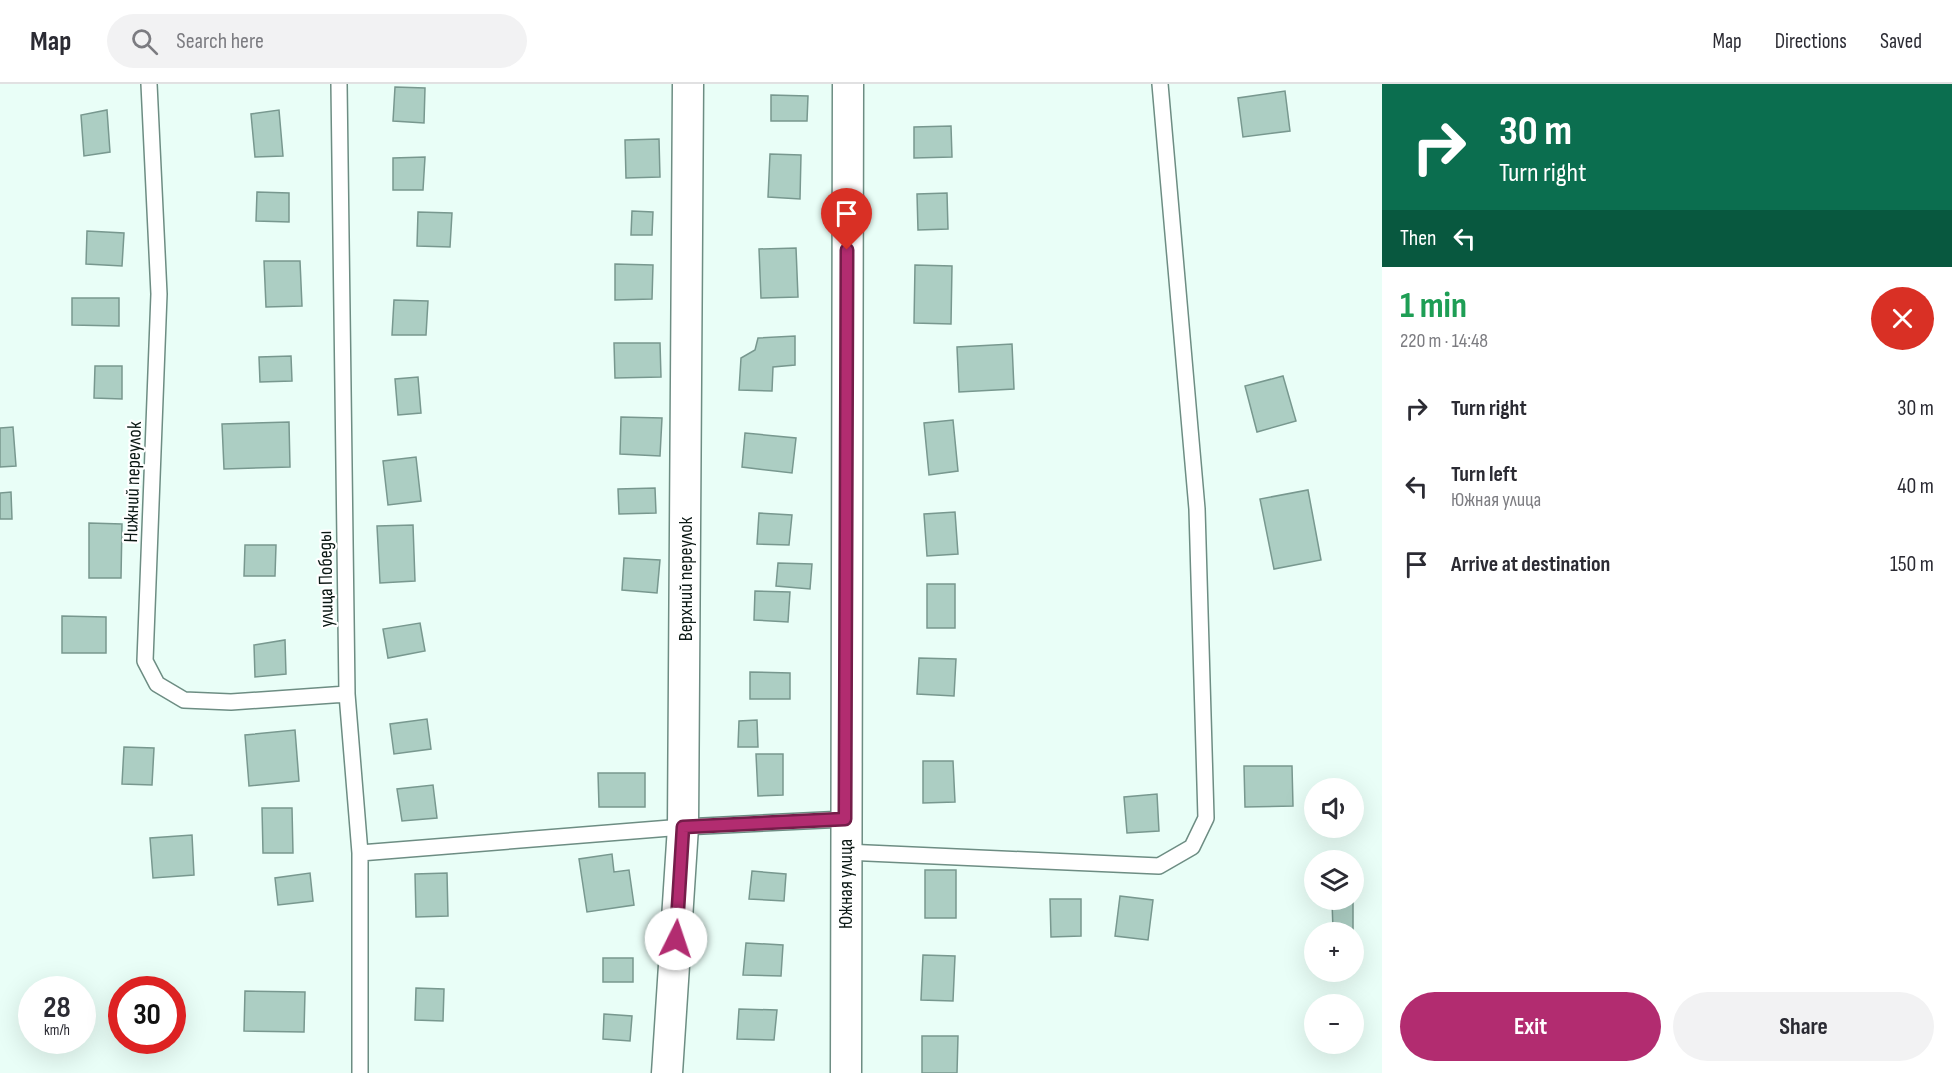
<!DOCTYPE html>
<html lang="en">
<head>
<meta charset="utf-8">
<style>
  body { margin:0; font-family:"Sofia Sans Condensed",sans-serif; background:#f2f2f3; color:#2b2b33; height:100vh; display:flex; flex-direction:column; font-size:22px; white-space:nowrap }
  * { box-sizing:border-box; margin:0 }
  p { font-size:20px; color:#7c7c81 }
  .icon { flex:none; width:33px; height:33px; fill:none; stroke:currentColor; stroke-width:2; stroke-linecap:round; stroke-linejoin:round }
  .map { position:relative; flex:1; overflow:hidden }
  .details { display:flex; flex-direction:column; background:#fff; width:570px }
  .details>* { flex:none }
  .guide { background:#0b6e4f; color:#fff; overflow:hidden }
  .buttons { position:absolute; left:1304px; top:694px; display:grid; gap:12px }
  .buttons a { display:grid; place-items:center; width:60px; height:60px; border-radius:50%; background:#fff; box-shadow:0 6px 24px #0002; font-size:30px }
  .speed { position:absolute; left:18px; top:892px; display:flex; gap:12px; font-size:30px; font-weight:700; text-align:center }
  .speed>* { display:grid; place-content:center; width:78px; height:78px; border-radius:50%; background:#fff; box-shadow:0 6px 24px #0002; line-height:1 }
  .speed small { font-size:15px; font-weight:400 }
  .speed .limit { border:9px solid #d22; background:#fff; color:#111 }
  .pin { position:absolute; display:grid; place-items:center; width:51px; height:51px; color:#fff; margin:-62px -26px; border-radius:50% 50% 50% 0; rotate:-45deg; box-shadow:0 0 6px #0007 }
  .pin .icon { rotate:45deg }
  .me { position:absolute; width:66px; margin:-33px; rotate:4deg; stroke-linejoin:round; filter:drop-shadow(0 0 4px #0008) }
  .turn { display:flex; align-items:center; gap:21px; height:126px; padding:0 18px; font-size:27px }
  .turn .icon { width:78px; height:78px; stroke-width:2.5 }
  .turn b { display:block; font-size:42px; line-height:51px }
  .then { display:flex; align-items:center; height:57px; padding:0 18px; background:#0003; gap:12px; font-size:22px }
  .round { display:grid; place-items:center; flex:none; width:63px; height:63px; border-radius:32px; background:#f2f2f3 }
  .overview { display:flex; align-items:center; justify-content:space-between; height:102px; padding:0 18px }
  h1 { font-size:36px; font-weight:700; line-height:45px; color:#1e9e55 }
  .primary-button { display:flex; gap:12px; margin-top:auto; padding:12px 18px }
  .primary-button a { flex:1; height:69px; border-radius:36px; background:#b22c70; color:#fff; font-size:24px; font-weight:700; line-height:69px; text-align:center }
  .primary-button a+a { background:#f2f2f3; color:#2b2b33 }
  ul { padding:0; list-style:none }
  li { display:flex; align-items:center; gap:18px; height:78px; padding:0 18px }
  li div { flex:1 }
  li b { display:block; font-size:22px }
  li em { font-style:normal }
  header { display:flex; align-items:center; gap:36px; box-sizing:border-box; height:84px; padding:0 30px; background:#fff; border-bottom:2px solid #e1e1e2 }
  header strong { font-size:28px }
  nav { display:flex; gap:33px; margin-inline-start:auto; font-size:21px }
  .search { width:420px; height:54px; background:#f2f2f3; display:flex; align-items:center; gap:15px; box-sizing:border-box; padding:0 21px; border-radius:33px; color:#7c7c81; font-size:22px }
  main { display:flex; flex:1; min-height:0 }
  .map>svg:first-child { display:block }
  .building { fill:#accec3; stroke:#78988f; stroke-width:1.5 }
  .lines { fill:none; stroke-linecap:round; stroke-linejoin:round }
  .lane-casing { stroke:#6d8d83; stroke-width:18 }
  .street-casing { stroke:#6d8d83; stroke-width:33 }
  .lane { stroke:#fff; stroke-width:15 }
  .street { stroke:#fff; stroke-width:30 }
  .route-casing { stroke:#741d49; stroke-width:15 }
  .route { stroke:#b22c70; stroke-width:10 }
  .labels { text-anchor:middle; stroke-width:4.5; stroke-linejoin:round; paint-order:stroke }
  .street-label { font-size:20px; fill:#0b1814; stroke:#fff }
</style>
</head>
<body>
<header>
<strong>Map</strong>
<div class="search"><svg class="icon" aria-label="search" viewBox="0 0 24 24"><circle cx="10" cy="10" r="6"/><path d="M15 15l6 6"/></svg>Search here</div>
<nav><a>Map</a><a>Directions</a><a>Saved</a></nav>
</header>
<main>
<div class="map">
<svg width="1382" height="989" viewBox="0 0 1382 989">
  <rect width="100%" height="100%" fill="#e9fef7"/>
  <path class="building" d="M395,3l30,1 -1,35 -31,-2z
    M1285,7l5,40 -47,6 -5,-39z
    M771,11l37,1 -1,25h-36z
    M107,26l3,42 -26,4 -3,-41z
    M279,26l4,46 -28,1 -4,-43z
    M951,42l1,31 -38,1v-31z
    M659,55l1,38 -34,1 -1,-38z
    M770,70l31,1 -1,44 -32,-2z
    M425,73l-2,33h-30v-32z
    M257,108l32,1v29l-33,-1z
    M947,109l1,36 -30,1 -1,-36z
    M632,127l21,1 -1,23h-21z
    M418,128l34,1 -2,34 -33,-1z
    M87,147l37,2 -2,33 -36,-2z
    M796,164l2,49 -37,1 -2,-49z
    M264,177h36l2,45 -36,1z
    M615,180l38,1 -1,34 -37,1z
    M915,181l37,1 -1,58 -37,-1z
    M72,214h47v28l-47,-1z
    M394,216l34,1 -2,34h-34z
    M795,252v29l-22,2 -1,24 -33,-1 2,-32 14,-8 3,-12z
    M614,259h46l1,34 -46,1z
    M1012,260l2,45 -55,3 -2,-45z
    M291,272l1,25 -32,1 -1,-25z
    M95,282h27v33l-28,-1z
    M1283,292l13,45 -39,11 -12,-46z
    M418,293l3,36 -23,2 -3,-36z
    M621,333l41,1 -2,38 -40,-2z
    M953,336l5,51 -29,4 -5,-52z
    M289,338l1,45 -66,2 -2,-45z
    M13,343l3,39 -16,1v-39z
    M745,349l51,5 -4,35 -50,-6z
    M416,373l5,44 -33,4 -5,-44z
    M655,404l1,25 -37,1 -1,-25z
    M1308,406l13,70 -47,9 -14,-70z
    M11,408l1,27h-12v-26z
    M955,428l3,42 -31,2 -3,-42z
    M759,429l33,2 -3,30 -32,-1z
    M89,439l33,1 -1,54h-32z
    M413,441l2,56 -35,2 -3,-57z
    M245,461h31l-1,31h-31z
    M624,474l36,2 -3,33 -35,-3z
    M778,479l34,1 -2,25 -34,-3z
    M927,500h28v44h-28z
    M755,507l35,1 -2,30 -34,-2z
    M62,532l44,1v36h-44z
    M420,539l5,28 -37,7 -5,-29z
    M285,556l1,34 -31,3 -1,-32z
    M919,574l37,1 -2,37 -37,-2z
    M750,588l40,1v26h-40z
    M427,635l4,30 -37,5 -4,-30z
    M757,636l1,27h-20l1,-26z
    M295,646l4,51 -50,5 -4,-51z
    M124,663l30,1 -2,37 -30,-1z
    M756,670h27v41l-25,1z
    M923,677h30l2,41 -32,1z
    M1244,682h48l1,40 -48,1z
    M598,689h47v34h-46z
    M433,701l4,33 -35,3 -5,-32z
    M1157,710l2,37 -32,2 -3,-36z
    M262,724h30l1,45h-30z
    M192,751l2,40 -41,3 -3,-40z
    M612,770l2,18 15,-2 5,35 -47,7 -8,-53z
    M925,786h31v48h-31z
    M752,787l34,3 -2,27 -35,-2z
    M310,789l3,28 -35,4 -3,-27z
    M447,789l1,43 -32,1 -1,-43z
    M1120,812l33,4 -5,40 -33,-4z
    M1050,815h31v37l-30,1z
    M1332,817h21v29h-20z
    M746,859l37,2 -2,31 -38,-1z
    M923,871l32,1 -2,45 -32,-1z
    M603,874h30v24h-30z
    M416,904l28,1 -1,32 -28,-1z
    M245,907l60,1 -1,40 -60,-1z
    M739,925l38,1 -3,30 -37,-1z
    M604,930l28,2 -2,25 -27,-2z
    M922,952h36l-1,37h-35z"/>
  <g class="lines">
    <g class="lane-casing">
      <path id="lane" d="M149,0l10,210 -14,367 12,23 27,16 47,2 116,-8
        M339,0l8,610 13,159v220
        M845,768l314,14 33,-19 14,-29 -9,-309 -37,-425
        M360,769l323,-26 162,-8"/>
    </g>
    <g class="street-casing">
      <path id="street" d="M667,989l16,-246 5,-743
        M846,989l2,-989"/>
    </g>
    <use href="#lane" class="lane"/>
    <use href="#street" class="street"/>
  </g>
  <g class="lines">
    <g class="route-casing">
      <path id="route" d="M676,855l7,-112 162,-8 2,-569"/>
    </g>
    <use href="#route" class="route"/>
  </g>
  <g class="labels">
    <g class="street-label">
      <text transform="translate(132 398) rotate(-88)" y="7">Нижний переулок</text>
      <text transform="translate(325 495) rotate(-91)" y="7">улица Победы</text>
      <text transform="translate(685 495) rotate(-90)" y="7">Верхний переулок</text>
      <text transform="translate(845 800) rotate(-90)" y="7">Южная улица</text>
    </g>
  </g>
</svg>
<div class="buttons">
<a><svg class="icon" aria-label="sound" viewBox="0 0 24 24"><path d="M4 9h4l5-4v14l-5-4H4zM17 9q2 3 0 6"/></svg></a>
<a><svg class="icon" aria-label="layers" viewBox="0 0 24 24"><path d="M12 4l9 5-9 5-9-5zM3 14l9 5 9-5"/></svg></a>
<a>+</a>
<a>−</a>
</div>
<div class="speed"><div>28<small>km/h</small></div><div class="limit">30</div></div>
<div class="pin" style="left:847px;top:166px;background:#d93025"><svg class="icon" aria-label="arrive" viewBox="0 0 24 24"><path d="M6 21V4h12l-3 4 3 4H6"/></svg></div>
<svg class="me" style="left:676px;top:855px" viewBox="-20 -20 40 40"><circle r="19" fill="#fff"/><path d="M0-13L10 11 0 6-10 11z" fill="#b22c70"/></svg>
</div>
<section class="details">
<div class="guide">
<div class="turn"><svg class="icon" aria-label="right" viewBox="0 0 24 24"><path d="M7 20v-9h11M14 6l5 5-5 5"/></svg><div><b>30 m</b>Turn right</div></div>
<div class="then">Then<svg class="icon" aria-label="left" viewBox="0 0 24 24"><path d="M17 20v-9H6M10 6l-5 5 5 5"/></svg></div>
</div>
<div class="overview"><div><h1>1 min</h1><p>220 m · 14:48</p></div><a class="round" style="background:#d93025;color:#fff"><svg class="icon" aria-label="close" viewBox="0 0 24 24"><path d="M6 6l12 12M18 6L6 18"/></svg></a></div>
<ul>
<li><svg class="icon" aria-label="right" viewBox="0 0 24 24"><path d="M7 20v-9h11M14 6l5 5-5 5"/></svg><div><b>Turn right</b></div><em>30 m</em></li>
<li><svg class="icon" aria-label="left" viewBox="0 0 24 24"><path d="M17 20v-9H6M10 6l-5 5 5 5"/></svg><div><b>Turn left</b><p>Южная улица</p></div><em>40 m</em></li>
<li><svg class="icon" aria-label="arrive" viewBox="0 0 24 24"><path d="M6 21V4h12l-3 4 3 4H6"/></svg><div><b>Arrive at destination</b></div><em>150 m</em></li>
</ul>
<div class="primary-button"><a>Exit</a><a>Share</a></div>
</section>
</main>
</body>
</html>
